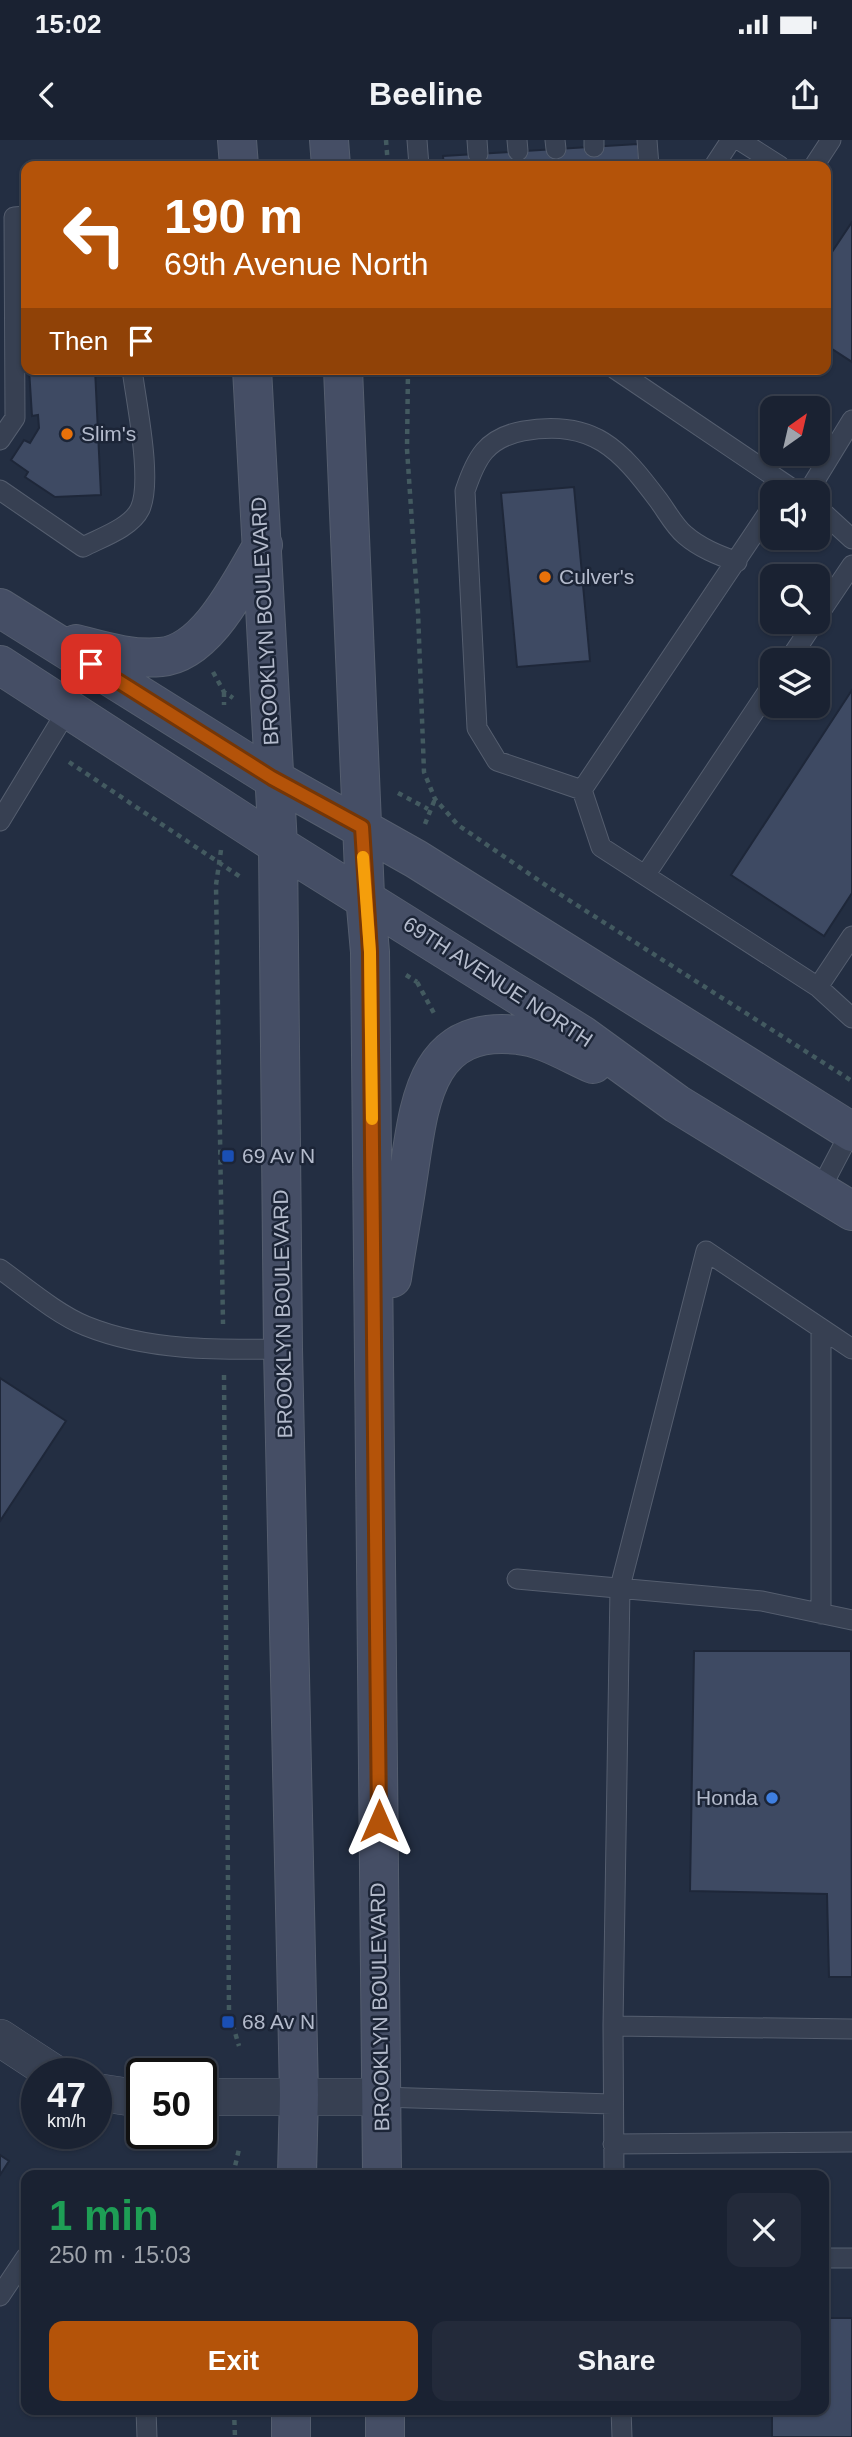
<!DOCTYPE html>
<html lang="en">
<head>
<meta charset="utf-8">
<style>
  body { margin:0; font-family:Arial,sans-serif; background:#232a3a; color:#f1f3f6; height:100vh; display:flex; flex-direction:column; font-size:26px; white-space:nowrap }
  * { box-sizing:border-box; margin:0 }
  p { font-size:23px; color:#9fa4ac }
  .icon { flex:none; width:38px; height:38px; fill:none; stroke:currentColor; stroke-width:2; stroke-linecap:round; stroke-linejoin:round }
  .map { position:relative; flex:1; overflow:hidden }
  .details { position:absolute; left:21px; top:2030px; width:808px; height:245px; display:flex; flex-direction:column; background:#1a2232; border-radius:14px; box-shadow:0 2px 5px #0004,0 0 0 2px #383f4d }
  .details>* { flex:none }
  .guide { position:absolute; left:21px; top:21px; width:810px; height:214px; border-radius:14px; box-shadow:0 2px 5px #0004,0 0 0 2px #383f4d; background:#b45309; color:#fff; overflow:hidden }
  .needle { width:46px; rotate:34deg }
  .tools { position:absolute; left:760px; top:256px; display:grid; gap:14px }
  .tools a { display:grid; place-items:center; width:70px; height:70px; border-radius:14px; background:#1a2232; box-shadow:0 2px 5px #0004,0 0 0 2px #383f4d; font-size:35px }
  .speed { position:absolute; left:21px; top:1918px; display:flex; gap:14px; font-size:35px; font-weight:700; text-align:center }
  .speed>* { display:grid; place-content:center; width:91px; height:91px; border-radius:50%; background:#1a2232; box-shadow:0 2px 5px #0004,0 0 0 2px #383f4d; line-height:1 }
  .speed small { font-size:18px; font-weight:400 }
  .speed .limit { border:4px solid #111; border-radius:10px; background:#fff; color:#111 }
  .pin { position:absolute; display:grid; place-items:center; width:60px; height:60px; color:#fff; margin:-30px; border-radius:14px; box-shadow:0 4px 10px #0006 }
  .me { position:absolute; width:77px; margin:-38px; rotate:0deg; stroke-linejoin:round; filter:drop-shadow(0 0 5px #0008) }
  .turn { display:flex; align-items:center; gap:24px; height:147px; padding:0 28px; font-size:32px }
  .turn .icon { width:91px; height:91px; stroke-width:2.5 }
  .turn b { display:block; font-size:49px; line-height:60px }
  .then { display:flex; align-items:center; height:66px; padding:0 28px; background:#0003; gap:14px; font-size:26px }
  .round { display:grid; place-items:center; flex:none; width:74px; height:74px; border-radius:14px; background:#232a3a }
  .head { display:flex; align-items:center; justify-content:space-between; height:119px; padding:0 28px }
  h1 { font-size:42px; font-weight:800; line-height:52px; color:#1e9e55 }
  .cta { display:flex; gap:14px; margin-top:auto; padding:14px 28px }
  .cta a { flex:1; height:80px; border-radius:14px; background:#b45309; color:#fff; font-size:28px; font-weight:800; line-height:80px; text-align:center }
  .cta a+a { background:#232a3a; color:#f1f3f6 }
  .status { display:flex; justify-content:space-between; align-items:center; height:49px; padding:0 35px; background:#1a2232; direction:ltr }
  .status svg { height:19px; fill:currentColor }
  header { display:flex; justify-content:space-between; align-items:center; height:91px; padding:0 28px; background:#1a2232; font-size:32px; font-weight:800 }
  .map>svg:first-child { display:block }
  .building { fill:#3e4a63; stroke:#1e2739; stroke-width:2 }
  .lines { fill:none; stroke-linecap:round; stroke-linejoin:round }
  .lane-casing { stroke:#555e6f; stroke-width:21 }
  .street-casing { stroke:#555e6f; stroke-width:38 }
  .secondary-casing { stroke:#555e6f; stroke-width:40 }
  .path { stroke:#435a60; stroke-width:4.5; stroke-dasharray:5 5; stroke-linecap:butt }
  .lane { stroke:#374052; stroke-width:19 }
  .street { stroke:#374052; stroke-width:37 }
  .secondary { stroke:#454e65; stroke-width:38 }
  .route-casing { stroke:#753606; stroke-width:18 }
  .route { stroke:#b45309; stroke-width:12 }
  .slow { stroke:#f59e0b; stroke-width:12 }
  .food-dot { fill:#e8710a; stroke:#1c2537; stroke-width:2.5 }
  .transit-dot { fill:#1a4fb4; stroke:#1c2537; stroke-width:2.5 }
  .shop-dot { fill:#3f7fe0; stroke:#1c2537; stroke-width:2.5 }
  .labels { text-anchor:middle; stroke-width:5; stroke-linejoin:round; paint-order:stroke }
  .poi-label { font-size:21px; fill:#b4bbcc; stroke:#1c2537; text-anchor:start }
  .street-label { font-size:21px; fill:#b4bbcc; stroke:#1c2537 }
</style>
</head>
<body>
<div class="status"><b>15:02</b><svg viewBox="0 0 49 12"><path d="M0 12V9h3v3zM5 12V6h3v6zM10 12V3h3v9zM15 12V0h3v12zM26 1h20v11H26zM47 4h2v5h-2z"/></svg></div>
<header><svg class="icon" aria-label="back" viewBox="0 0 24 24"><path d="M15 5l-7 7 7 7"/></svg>Beeline<svg class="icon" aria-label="share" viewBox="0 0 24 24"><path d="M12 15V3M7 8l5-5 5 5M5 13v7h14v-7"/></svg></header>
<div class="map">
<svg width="852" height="2297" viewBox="0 0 852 2297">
  <rect width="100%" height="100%" fill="#232e42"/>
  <path class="building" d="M638,4l2,22h-196l-1,-10z
    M852,82v140l-26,-17v-84z
    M29,229h66l6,126 -46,2 -30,-20 3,-5 -17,-12 13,-20 6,3 9,-15 -1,-13 -6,1z
    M574,347l16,174 -73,6 -16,-174z
    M852,550v203l-28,43 -93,-61z
    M0,1238l66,43 -66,100z
    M694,1511h157l1,326h-23l-2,-83 -137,-3z
    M0,2015l9,6 -9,14z
    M824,2178h28v119h-80v-27h52z"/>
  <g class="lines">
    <g class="lane-casing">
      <path id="lane" d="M417,0l2,26
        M477,0l1,14
        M517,0l1,11
        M555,0l1,9
        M594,0v7
        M647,0l2,26
        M739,0l41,26
        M714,26l17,-26
        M814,26l17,-26
        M615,229l182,123
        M0,300l15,-22 -1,-201 12,-1
        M0,350l83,57c17,-9 48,-19 57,-38 13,-28 -4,-107 -8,-140
        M808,352l44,-72
        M772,367l-190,283 19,57 217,140 34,31
        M817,367l35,32
        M817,477l35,-52
        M789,520l26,-39
        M582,650l-85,-29 -20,-33 -12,-237c11,-33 21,-53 58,-60 71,-12 97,18 136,70 8,11 16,26 26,34 15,13 33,20 52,27
        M0,681l68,-112
        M646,734l126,-189
        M818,847l34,-51
        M820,1050l32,-61
        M0,1129c25,18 58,46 86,57 62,25 131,24 197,23
        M821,1188v286
        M517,1439l245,22 90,19
        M613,1886l239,3
        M381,1957l231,7
        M613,2004l239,-2
        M614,2035l-1,-149 7,-439 86,-336 146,98
        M824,2118h28
        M0,2156l26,-39
        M146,2270l1,27
        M621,2270l1,27"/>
    </g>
    <g class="street-casing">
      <path id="street" d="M0,1898l55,36
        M96,1952l46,7
        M201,1957h180"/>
    </g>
    <g class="secondary-casing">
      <path id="secondary" d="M237,0l2,26
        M329,0l2,26
        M252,229l26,476 5,504 16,746 -2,80
        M343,229l22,527 5,56 12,1223
        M0,468l272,170 144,81 436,273
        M76,504c27,7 56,16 85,13 47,-4 80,-76 102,-112
        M0,525l278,180 304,190 95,69 175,107
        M392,1138c5,-34 11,-67 16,-101 11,-69 15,-153 110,-142 25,2 52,19 75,29
        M385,2270v27
        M291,2297v-27"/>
    </g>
    <path class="path" d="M386,0l2,26
      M408,229l-1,80 11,163 6,160 11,27 23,26 89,61 305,195
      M213,532l11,20 9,6
      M224,552v13
      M69,622l173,116
      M398,653l30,16
      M425,684l10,-25
      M221,710l-5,35 7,439
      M406,835l11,7
      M417,842l19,35
      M224,1235l5,637 10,34
      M233,2035l6,-26
      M234,2270l1,27"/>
    <use href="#lane" class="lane"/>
    <use href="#street" class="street"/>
    <use href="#secondary" class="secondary"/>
  </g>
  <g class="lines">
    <g class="route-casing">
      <path id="route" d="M91,524l181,114 90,49 8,125 9,869"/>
    </g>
    <use href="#route" class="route"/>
    <path class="slow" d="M363,717l7,95 2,167"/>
  </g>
  <g class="food-dot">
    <circle cx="67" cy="294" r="7"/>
    <circle cx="545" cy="437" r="7"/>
  </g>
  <g class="transit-dot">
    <rect x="221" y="1009" width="14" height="14" rx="3.5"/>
    <rect x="221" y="1875" width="14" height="14" rx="3.5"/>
  </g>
  <circle class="shop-dot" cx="772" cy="1658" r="7"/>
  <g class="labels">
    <g class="poi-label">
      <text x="81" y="301">Slim's</text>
      <text x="559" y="444">Culver's</text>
      <text x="242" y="1023">69 Av N</text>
      <text x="758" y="1665" text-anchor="end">Honda</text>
      <text x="242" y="1889">68 Av N</text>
    </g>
    <g class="street-label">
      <text transform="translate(265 481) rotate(-93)" y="7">BROOKLYN BOULEVARD</text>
      <text transform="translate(498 842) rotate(33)" y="7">69TH AVENUE NORTH</text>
      <text transform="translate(283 1174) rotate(-91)" y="7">BROOKLYN BOULEVARD</text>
      <text transform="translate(380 1867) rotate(-91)" y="7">BROOKLYN BOULEVARD</text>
    </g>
  </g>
</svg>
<div class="tools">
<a><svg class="needle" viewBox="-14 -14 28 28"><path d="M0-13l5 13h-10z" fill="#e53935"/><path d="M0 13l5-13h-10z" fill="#9fa4ac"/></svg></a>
<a><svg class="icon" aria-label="sound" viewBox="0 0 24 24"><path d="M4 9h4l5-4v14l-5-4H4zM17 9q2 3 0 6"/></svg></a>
<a><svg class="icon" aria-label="search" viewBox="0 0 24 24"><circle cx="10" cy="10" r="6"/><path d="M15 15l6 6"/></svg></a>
<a><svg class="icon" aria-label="layers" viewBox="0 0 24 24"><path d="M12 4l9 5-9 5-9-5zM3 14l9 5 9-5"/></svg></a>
</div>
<div class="speed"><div>47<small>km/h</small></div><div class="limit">50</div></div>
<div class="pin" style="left:91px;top:524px;background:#d93025"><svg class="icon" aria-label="arrive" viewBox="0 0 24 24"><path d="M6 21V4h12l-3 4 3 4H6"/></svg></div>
<svg class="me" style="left:379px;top:1681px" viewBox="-20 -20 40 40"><path d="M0-17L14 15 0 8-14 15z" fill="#b45309" stroke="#fff" stroke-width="4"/></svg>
<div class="guide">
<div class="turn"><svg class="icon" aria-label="left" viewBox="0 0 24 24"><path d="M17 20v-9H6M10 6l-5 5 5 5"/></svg><div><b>190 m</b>69th Avenue North</div></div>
<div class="then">Then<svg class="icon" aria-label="arrive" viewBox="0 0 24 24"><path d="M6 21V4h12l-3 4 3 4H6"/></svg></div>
</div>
<section class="details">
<div class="head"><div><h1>1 min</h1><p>250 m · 15:03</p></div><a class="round"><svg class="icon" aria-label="close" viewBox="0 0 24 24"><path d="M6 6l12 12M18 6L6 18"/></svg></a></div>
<div class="cta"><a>Exit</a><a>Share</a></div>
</section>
</div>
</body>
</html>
